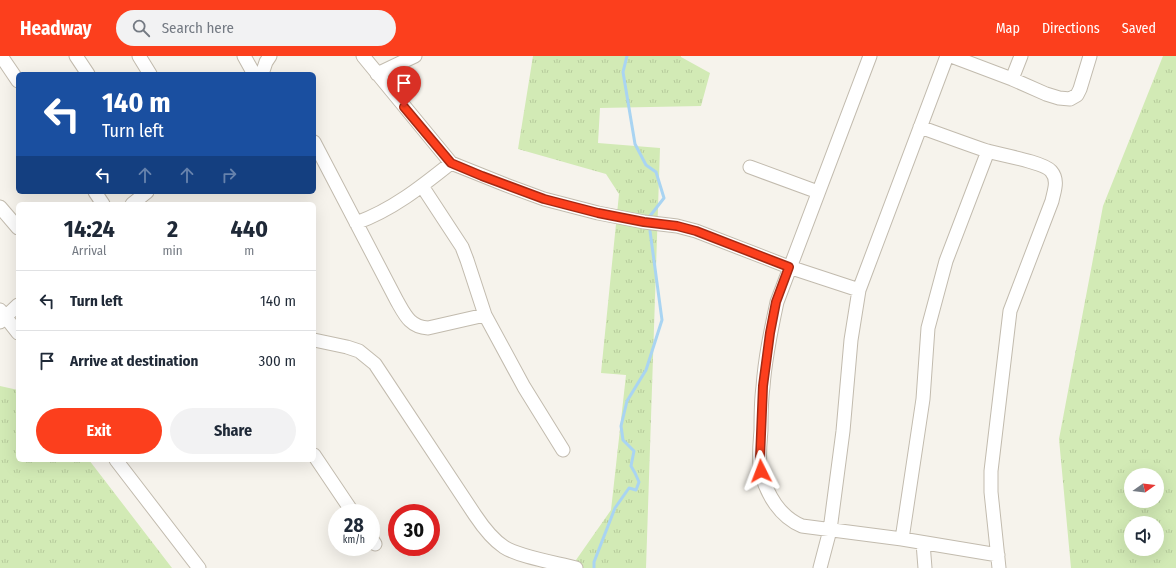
<!DOCTYPE html>
<html lang="en">
<head>
<meta charset="utf-8">
<style>
  body { margin:0; font-family:"Fira Sans Condensed",sans-serif; background:#f2f2f3; color:#1f2937; height:100vh; display:flex; flex-direction:column; font-size:15px; white-space:nowrap }
  * { box-sizing:border-box; margin:0 }
  p { font-size:13px; color:#747a83 }
  .icon { flex:none; width:22px; height:22px; fill:none; stroke:currentColor; stroke-width:2; stroke-linecap:round; stroke-linejoin:round }
  .map { position:relative; flex:1; overflow:hidden }
  .details { position:absolute; left:16px; top:146px; width:300px; height:260px; display:flex; flex-direction:column; background:#fff; border-radius:6px; box-shadow:0 4px 16px #0002 }
  .details>* { flex:none }
  .top-card { position:absolute; left:16px; top:16px; width:300px; height:122px; border-radius:6px; box-shadow:0 4px 16px #0002; background:#1a4fa0; color:#fff; overflow:hidden }
  .needle { width:26px; rotate:76deg }
  .buttons { position:absolute; left:1124px; top:412px; display:grid; gap:8px }
  .buttons a { display:grid; place-items:center; width:40px; height:40px; border-radius:50%; background:#fff; box-shadow:0 4px 16px #0002; font-size:20px }
  .speed { position:absolute; left:328px; top:448px; display:flex; gap:8px; font-size:20px; font-weight:700; text-align:center }
  .speed>* { display:grid; place-content:center; width:52px; height:52px; border-radius:50%; background:#fff; box-shadow:0 4px 16px #0002; line-height:1 }
  .speed small { font-size:10px; font-weight:400 }
  .speed .limit { border:6px solid #d22; background:#fff; color:#111 }
  .pin { position:absolute; display:grid; place-items:center; width:34px; height:34px; color:#fff; margin:-41px -17px; border-radius:50% 50% 50% 0; rotate:-45deg; box-shadow:0 0 4px #0007 }
  .pin .icon { rotate:45deg }
  .me { position:absolute; width:44px; margin:-22px; rotate:357deg; stroke-linejoin:round; filter:drop-shadow(0 0 3px #0008) }
  .turn { display:flex; align-items:center; gap:14px; height:84px; padding:0 20px; font-size:18px }
  .turn .icon { width:52px; height:52px; stroke-width:2.5 }
  .turn b { display:block; font-size:28px; line-height:34px }
  .lanes { display:flex; align-items:center; height:38px; padding:0 20px; background:#0003; justify-content:center; gap:20px; direction:ltr }
  .lanes .off { opacity:.35 }
  .eta { display:flex; justify-content:space-evenly; align-items:center; height:68px; text-align:center }
  .eta b { font-size:24px; font-weight:700; line-height:28px }
  .cta { display:flex; gap:8px; margin-top:auto; padding:8px 20px }
  .cta a { flex:1; height:46px; border-radius:24px; background:#fc3f1d; color:#fff; font-size:16px; font-weight:700; line-height:46px; text-align:center }
  .cta a+a { background:#f2f2f3; color:#1f2937 }
  ul { padding:0; list-style:none }
  li { display:flex; align-items:center; gap:12px; height:60px; padding:0 20px; border-top:1px solid #e0e1e3 }
  li div { flex:1 }
  li b { display:block; font-size:15px }
  li em { font-style:normal }
  header { display:flex; align-items:center; gap:24px; box-sizing:border-box; height:56px; padding:0 20px; background:#fc3f1d; color:#fff }
  header strong { font-size:19px }
  nav { display:flex; gap:22px; margin-inline-start:auto; font-size:14px }
  .search { width:280px; height:36px; background:#f2f2f3; display:flex; align-items:center; gap:10px; box-sizing:border-box; padding:0 14px; border-radius:22px; color:#747a83; font-size:15px }
  .map>svg:first-child { display:block }
  .grass { fill:url(#grass-tufts); fill-rule:evenodd }
  .lines { fill:none; stroke-linecap:round; stroke-linejoin:round }
  .stream { stroke:#a9d4f2; stroke-width:3 }
  .minor-casing { stroke:#c2bbae; stroke-width:15 }
  .minor { stroke:#fff; stroke-width:13 }
  .route-casing { stroke:#a42913; stroke-width:10 }
  .route { stroke:#fc3f1d; stroke-width:7 }
</style>
</head>
<body>
<header>
<strong>Headway</strong>
<div class="search"><svg class="icon" aria-label="search" viewBox="0 0 24 24"><circle cx="10" cy="10" r="6"/><path d="M15 15l6 6"/></svg>Search here</div>
<nav><a>Map</a><a>Directions</a><a>Saved</a></nav>
</header>
<div class="map">
<svg width="1176" height="512" viewBox="0 0 1176 512">
  <defs>
    <pattern id="grass-tufts" width="24" height="20" patternUnits="userSpaceOnUse"><rect width="24" height="20" fill="#d2eab5"/><path d="M3 7l-1-3M5 7V3M7 7l1-3M15 17l-1-3M17 17v-4M19 17l1-3" fill="none" stroke="#b6ca9c"/></pattern>
  </defs>
  <rect width="100%" height="100%" fill="#f6f3ec"/>
  <path class="grass" d="M533,0h148v1l29,16 -9,33 -101,2 -2,35 62,5 -14,420h-67l-3,-8 35,-50 15,-135 -25,-2 18,-179 -13,-20 -88,-25z
    M1163,0h13v512h-105l-12,-129 44,-233zM1131,419h26v26h-26zM1131,467h26v26h-26z
    M0,330l18,4v70h71l83,108h-172z"/>
  <g class="lines">
    <path class="stream" d="M627,0l-4,16 12,72 11,21 10,7 8,26 -14,18
      M594,512v-6l21,-54 14,-20 7,2 3,-8 -4,-9 -4,-7 3,-15 -11,-11 -2,-14 6,-25 19,-31 16,-50 -12,-89"/>
    <g class="minor-casing">
      <path id="minor" d="M1,0l17,25
        M76,0l12,18
        M139,0l11,18
        M244,0l10,18
        M363,0l88,107 55,22 38,14 54,14 46,9 33,4 19,5 93,36 70,23
        M870,0l-93,246c-6,28 -12,56 -14,85 -2,14 -2,28 -2,43 -1,14 -3,29 0,42 6,23 19,45 41,54l100,13 96,16
        M951,0l61,23 34,15 13,4 11,1 7,-4 3,-6 10,-33
        M262,18l4,-12 4,-6
        M377,18l38,-18
        M1012,23l9,-23
        M920,71c22,8 44,16 67,24 14,4 56,11 64,20 8,9 3,20 1,30l-42,110 -19,160v21l8,76
        M314,86l83,159c8,14 13,26 31,27l57,-13
        M750,111l68,25
        M422,130l40,61 5,13 18,55 39,72 39,63
        M95,136l8,12
        M132,148l15,-12
        M0,151l18,21
        M356,167c36,-13 65,-36 95,-60
        M0,254l18,23
        M0,266l18,-17
        M314,284l33,7 12,4 16,13 100,151c8,12 17,24 29,32 15,10 53,16 72,21
        M314,399l39,58
        M116,404l83,108
        M371,482l4,6
        M902,483l21,-140 5,-71 18,-67 42,-110
        M923,487l2,25
        M820,512l10,-38 13,-99 8,-91 8,-50 88,-234"/>
    </g>
    <use href="#minor" class="minor"/>
  </g>
  <g class="lines">
    <g class="route-casing">
      <path id="route" d="M404,51l47,56 31,13 62,23 54,14 46,9 33,4 19,5 93,36 -13,35 -6,31 -7,53 -3,72 1,13"/>
    </g>
    <use href="#route" class="route"/>
  </g>
</svg>
<div class="buttons">
<a><svg class="needle" viewBox="-14 -14 28 28"><path d="M0-13l5 13h-10z" fill="#e53935"/><path d="M0 13l5-13h-10z" fill="#747a83"/></svg></a>
<a><svg class="icon" aria-label="sound" viewBox="0 0 24 24"><path d="M4 9h4l5-4v14l-5-4H4zM17 9q2 3 0 6"/></svg></a>
</div>
<div class="speed"><div>28<small>km/h</small></div><div class="limit">30</div></div>
<div class="pin" style="left:404px;top:51px;background:#d93025"><svg class="icon" aria-label="arrive" viewBox="0 0 24 24"><path d="M6 21V4h12l-3 4 3 4H6"/></svg></div>
<svg class="me" style="left:761px;top:415px" viewBox="-20 -20 40 40"><path d="M0-17L14 15 0 8-14 15z" fill="#fc3f1d" stroke="#fff" stroke-width="4"/></svg>
<div class="top-card">
<div class="turn"><svg class="icon" aria-label="left" viewBox="0 0 24 24"><path d="M17 20v-9H6M10 6l-5 5 5 5"/></svg><div><b>140 m</b>Turn left</div></div>
<div class="lanes"><svg class="icon" aria-label="left" viewBox="0 0 24 24"><path d="M17 20v-9H6M10 6l-5 5 5 5"/></svg><svg class="icon off" aria-label="ahead" viewBox="0 0 24 24"><path d="M12 20V5M6 11l6-6 6 6"/></svg><svg class="icon off" aria-label="ahead" viewBox="0 0 24 24"><path d="M12 20V5M6 11l6-6 6 6"/></svg><svg class="icon off" aria-label="right" viewBox="0 0 24 24"><path d="M7 20v-9h11M14 6l5 5-5 5"/></svg></div>
</div>
<section class="details">
<div class="eta">
<div><b>14:24</b><p>Arrival</p></div>
<div><b>2</b><p>min</p></div>
<div><b>440</b><p>m</p></div>
</div>
<ul>
<li><svg class="icon" aria-label="left" viewBox="0 0 24 24"><path d="M17 20v-9H6M10 6l-5 5 5 5"/></svg><div><b>Turn left</b></div><em>140 m</em></li>
<li><svg class="icon" aria-label="arrive" viewBox="0 0 24 24"><path d="M6 21V4h12l-3 4 3 4H6"/></svg><div><b>Arrive at destination</b></div><em>300 m</em></li>
</ul>
<div class="cta"><a>Exit</a><a>Share</a></div>
</section>
</div>
</body>
</html>
